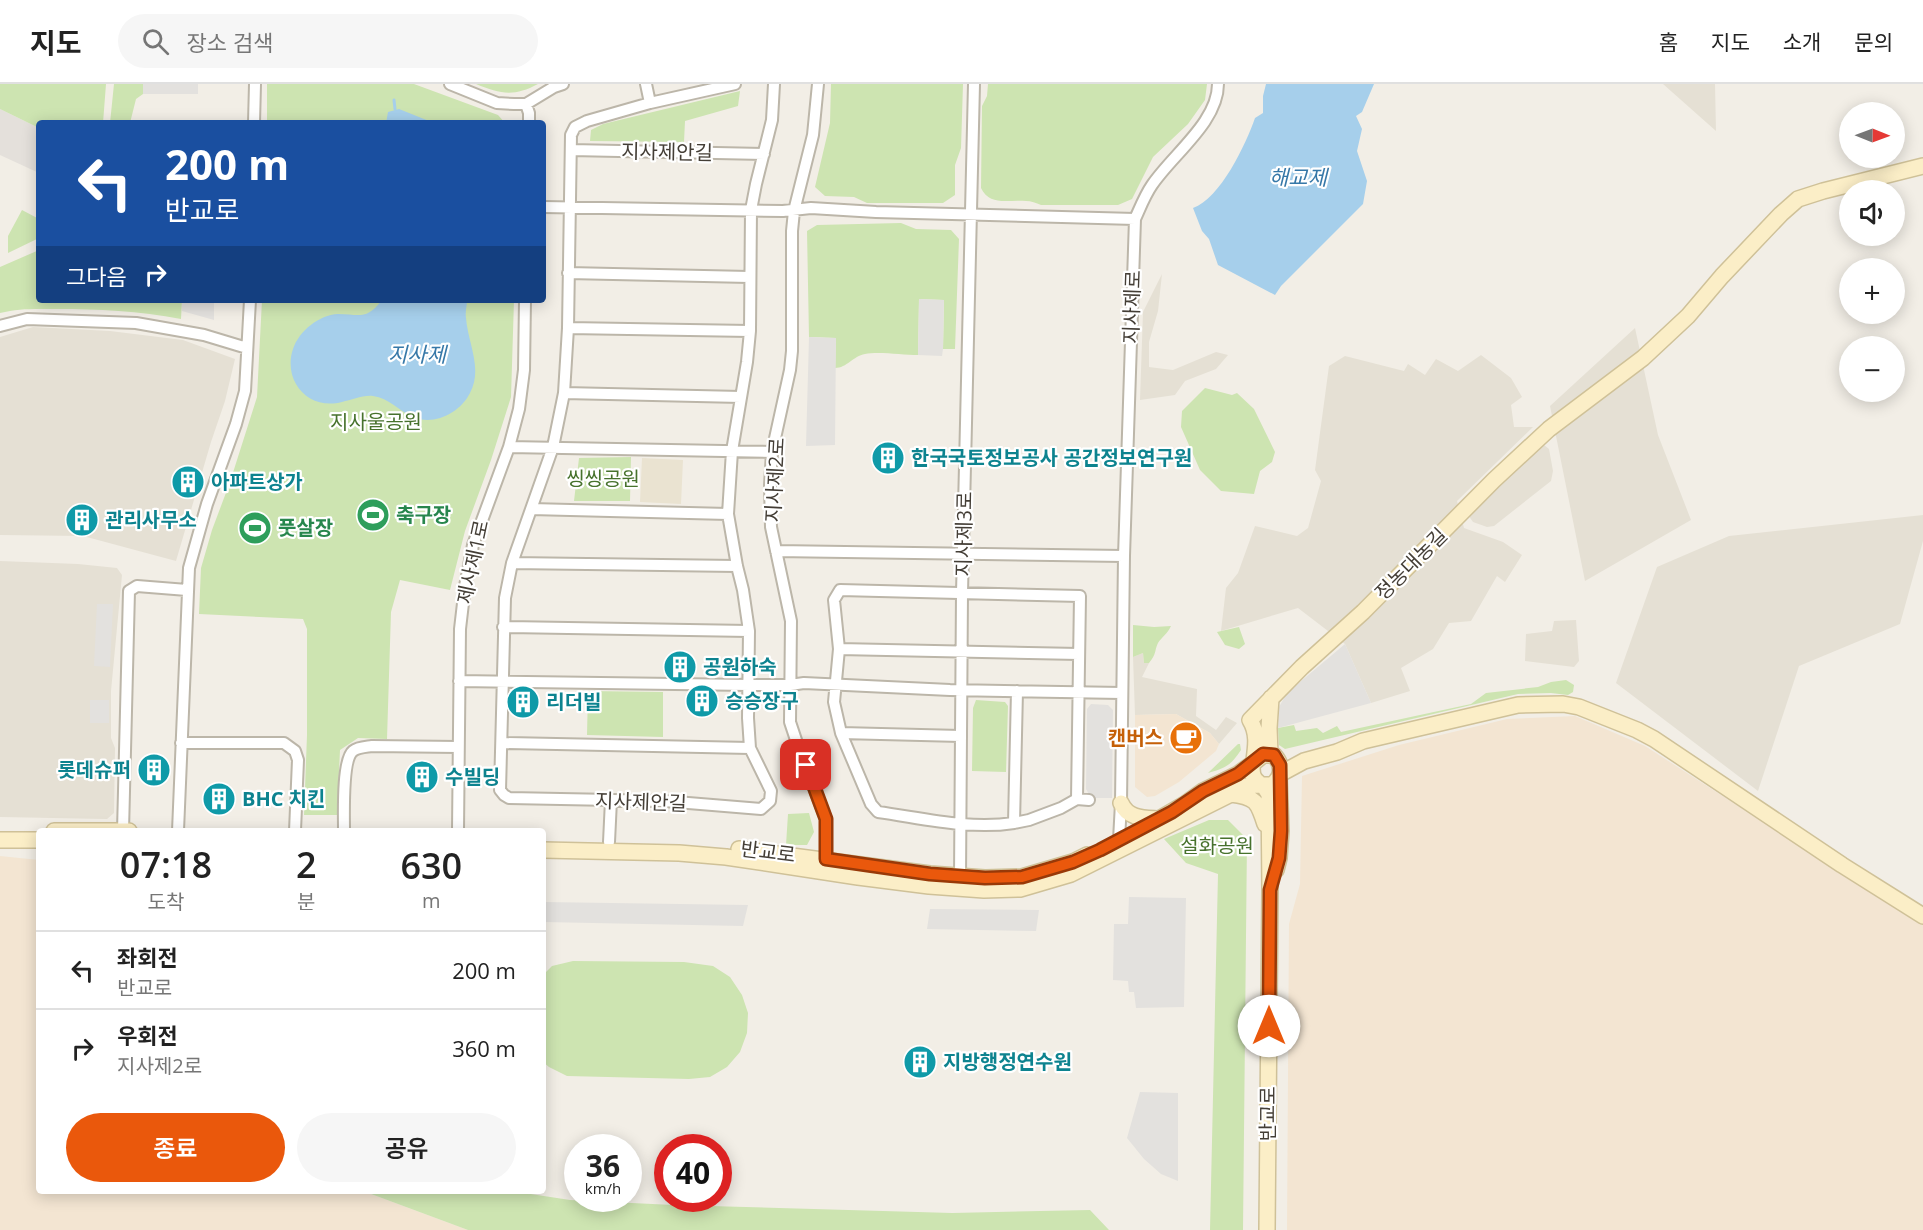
<!DOCTYPE html>
<html lang="ko">
<head>
<meta charset="utf-8">
<style>
  body { margin:0; font-family:"Open Sans","Noto Sans KR",sans-serif; background:#f6f6f6; color:#222; height:100vh; display:flex; flex-direction:column; font-size:22px; white-space:nowrap }
  * { box-sizing:border-box; margin:0 }
  p { font-size:20px; color:#767676 }
  .icon { flex:none; width:33px; height:33px; fill:none; stroke:currentColor; stroke-width:2; stroke-linecap:round; stroke-linejoin:round }
  .map { position:relative; flex:1; overflow:hidden }
  .drawer { position:absolute; left:36px; top:744px; width:510px; height:366px; display:flex; flex-direction:column; background:#fff; border-radius:6px; box-shadow:0 3px 15px #0003 }
  .drawer>* { flex:none }
  .guide { position:absolute; left:36px; top:36px; width:510px; height:183px; border-radius:6px; box-shadow:0 3px 15px #0003; background:#1a4fa0; color:#fff; overflow:hidden }
  .needle { width:39px; rotate:91deg }
  .buttons { position:absolute; left:1839px; top:18px; display:grid; gap:12px }
  .buttons a { display:grid; place-items:center; width:66px; height:66px; border-radius:50%; background:#fff; box-shadow:0 3px 15px #0003; font-size:30px }
  .speed { position:absolute; left:564px; top:1050px; display:flex; gap:12px; font-size:30px; font-weight:700; text-align:center }
  .speed>* { display:grid; place-content:center; width:78px; height:78px; border-radius:50%; background:#fff; box-shadow:0 3px 15px #0003; line-height:1 }
  .speed small { font-size:15px; font-weight:400 }
  .speed .limit { border:9px solid #d22; background:#fff; color:#111 }
  .pin { position:absolute; display:grid; place-items:center; width:51px; height:51px; color:#fff; margin:-26px; border-radius:12px; box-shadow:0 3px 9px #0006 }
  .me { position:absolute; width:66px; margin:-33px; rotate:0deg; stroke-linejoin:round; filter:drop-shadow(0 0 4px #0008) }
  .turn { display:flex; align-items:center; gap:21px; height:126px; padding:0 30px; font-size:27px }
  .turn .icon { width:78px; height:78px; stroke-width:2.5 }
  .turn b { display:block; font-size:42px; line-height:51px }
  .then { display:flex; align-items:center; height:57px; padding:0 30px; background:#0003; gap:12px; font-size:22px }
  .eta { display:flex; justify-content:space-evenly; align-items:center; height:102px; text-align:center }
  .eta b { font-size:36px; font-weight:600; line-height:42px }
  .cta { display:flex; gap:12px; margin-top:auto; padding:12px 30px }
  .cta a { flex:1; height:69px; border-radius:36px; background:#ea580c; color:#fff; font-size:24px; font-weight:600; line-height:69px; text-align:center }
  .cta a+a { background:#f6f6f6; color:#222 }
  ul { padding:0; list-style:none }
  li { display:flex; align-items:center; gap:18px; height:78px; padding:0 30px; border-top:2px solid #e0e0e0 }
  li div { flex:1 }
  li b { display:block; font-size:22px }
  li em { font-style:normal }
  header { display:flex; align-items:center; gap:36px; box-sizing:border-box; height:84px; padding:0 30px; background:#fff; border-bottom:2px solid #e0e0e0 }
  header strong { font-size:28px }
  nav { display:flex; gap:33px; margin-inline-start:auto; font-size:21px }
  .search { width:420px; height:54px; background:#f6f6f6; display:flex; align-items:center; gap:15px; box-sizing:border-box; padding:0 21px; border-radius:33px; color:#767676; font-size:22px }
  .map>svg:first-child { display:block }
  .residential { fill:#e5e0d4 }
  .commercial { fill:#f3e5d2 }
  .industrial { fill:#e4e0db }
  .education { fill:#eae3d1 }
  .green { fill:#cde4b1 }
  .parking { fill:#e3e1de }
  .water { fill:#a6cfeb }
  .lines { fill:none; stroke-linecap:round; stroke-linejoin:round }
  .stream { stroke:#a6cfeb; stroke-width:3 }
  .street-casing { stroke:#bcb6a9; stroke-width:14 }
  .secondary-casing { stroke:#cfc198; stroke-width:18 }
  .street { stroke:#fff; stroke-width:10 }
  .secondary { stroke:#fbeec7; stroke-width:15 }
  .route-casing { stroke:#983908; stroke-width:15 }
  .route { stroke:#ea580c; stroke-width:10 }
  .labels { text-anchor:middle; stroke-width:4.5; stroke-linejoin:round; paint-order:stroke }
  .street-label { font-size:20px; fill:#443e36; stroke:#fff }
  .park-label { font-size:20px; fill:#47722d; stroke:#fff }
  .culture-label { font-size:20px; font-weight:bold; fill:#0d838f; stroke:#fff; text-anchor:start }
  .leisure-label { font-size:20px; font-weight:bold; fill:#27864d; stroke:#fff; text-anchor:start }
  .food-label { font-size:20px; font-weight:bold; fill:#c56008; stroke:#fff; text-anchor:end }
  .water-label { font-size:21px; font-style:italic; fill:#3678a8; stroke:#fff }
</style>
</head>
<body>
<header>
<strong>지도</strong>
<div class="search"><svg class="icon" aria-label="search" viewBox="0 0 24 24"><circle cx="10" cy="10" r="6"/><path d="M15 15l6 6"/></svg>장소 검색</div>
<nav><a>홈</a><a>지도</a><a>소개</a><a>문의</a></nav>
</header>
<div class="map">
<svg width="1923" height="1146" viewBox="0 0 1923 1146">
  <rect width="100%" height="100%" fill="#f2eee6"/>
  <path class="residential" d="M1663,0h52l1,47z
    M1162,190l-4,37 -9,31v25l24,3 43,-18 12,3 -12,14 -31,12 -10,14 -35,5 3,-88z
    M33,243l77,4 73,9 52,19 -10,42 -14,41 -35,119 -93,-25 -83,-1v-198z
    M1635,244l23,107 33,85 -106,61 -35,-175z
    M1481,271l30,23 11,19 -11,8 3,22h19l-76,74 7,27 39,14 19,13 -17,27 -8,-6 -26,45 -22,2 -16,26 -32,19 9,23 -39,12 -26,-59 -47,-36 -77,23 5,-43 12,-15 17,-47 42,10 11,-8 13,-47 -6,-11 14,-104 16,-10 59,15 4,-7 17,11 11,-16 22,12z
    M1544,361l5,4 4,22 -2,10 -57,45 -7,1 -14,-5 -5,-7z
    M1923,431v26l-23,83 -101,42 -41,125 -142,-108 41,-116 72,-31z
    M0,477l78,3 39,4 5,7 -11,116v47l4,10 -1,65 -7,6 -107,-2z
    M1576,536l3,41 -5,6 -49,-6 1,-27 26,-3 2,-10z
    M1143,569l1,10h5l-7,14 55,12 -1,27 20,14 10,-13 11,6 -18,21 -9,-11 -34,-19 -41,1 -2,-58z"/>
  <path class="commercial" d="M1176,630l34,19 9,11 -3,7 -37,31 -24,14 -8,1 -12,-10v-72z
    M1575,632l70,30 278,179v305h-636l2,-306 11,-40 2,-108 97,-31 108,-26z
    M0,772l39,4v331h324l105,39h-468z"/>
  <path class="industrial" d="M0,25l39,19v45l-39,-18z"/>
  <path class="education" d="M642,374l41,2 -2,44 -41,-2z"/>
  <path class="green" d="M0,0h106l-3,39h-64v5l-39,-19z
    M114,0h29v10l-7,5 -6,24h-20z
    M267,0h147l84,31 7,8h-238z
    M476,0h62c-24,13 -38,10 -62,0z
    M831,0h132l-2,64 -6,17v30l-12,8h-76l-13,-6 -29,-1 -10,-9 15,-64z
    M988,0h219l-2,16 -17,24 -35,33 -21,42 -14,6h-77c-5,-2 -10,-4 -15,-4 -17,-2 -36,6 -45,-13l1,-82 5,-10z
    M740,7l-2,15 -53,15 -1,21 -94,-1 1,-11 12,-6z
    M22,126l17,9v19l-31,15v-17z
    M901,139l15,6 35,1 8,9 -4,110h-12l1,-49 -25,-1 -1,56c-15,0 -40,-4 -53,-1 -12,2 -18,14 -30,14l1,-30 -27,-1 -2,-106 10,-6z
    M39,166v50h143l-1,19c-42,-8 -83,-10 -125,-10 -20,0 -37,-1 -56,4v-46z
    M262,216h252l-3,97 -20,63 -26,71 -15,59 -50,-10 -9,32 -4,127 -29,-1 -18,12 -3,65h-33l3,-80v-106l-4,-10 -104,-5 2,-46 11,-38 18,-48 27,-85z
    M1205,304l27,7 5,-2 17,16 21,43 -3,10 -12,9 -6,23 -33,-3 -21,-21 -19,-43 1,-16z
    M631,373l-1,44h-56l5,-43z
    M1133,541l21,2 17,-1c-3,7 -10,12 -13,17 -4,9 -1,10 -9,20h-5l-1,-10 -10,4z
    M1239,543l6,17 -6,5 -14,-4 -8,-13z
    M1566,596l8,5 -1,7 -5,3 -17,-2 -33,1 -233,55 -6,-4 -1,-17 16,-3 2,6 21,-3 6,5 14,-7 4,6 130,-28 15,-11 52,-6 13,-5z
    M588,607l75,1v45l-76,-2z
    M976,616l29,2 3,4 -2,66 -34,-1 1,-63z
    M1238,660h2l1,6c-10,15 -15,18 -33,23z
    M809,729l5,19 -7,13h-21l2,-31z
    M1209,736h19l19,19 -4,391h-33l8,-356 -32,-11 -22,-24z
    M573,877l111,1 29,4 17,11 12,18 6,18 -1,20 -7,19 -13,15 -17,10 -21,2 -122,-3 -18,-9 -6,-5v-87l9,-9z
    M363,1107h148l59,9 103,5 279,8 138,-3 19,20h-641z"/>
  <path class="parking" d="M143,0h55v10h-55z
    M919,215l25,1 -1,49 -1,7 -24,-1z
    M182,216h32v20l-32,-9z
    M809,253l27,1 -1,107 -29,1z
    M97,520h16l-3,63 -16,-1z
    M1345,560l26,59 -93,25 1,-21 8,-14z
    M90,616h19v23h-19z
    M1091,620l17,1 5,5 -1,88h-21l-5,-9 1,-80z
    M1129,813l57,1 -2,109 -48,1 -2,-16h-5l-1,-11 -15,-1 1,-56h14z
    M543,818l205,3 -5,21 -200,-4z
    M930,825l109,1 -3,21 -109,-2z
    M1140,1008l38,1v88l-17,-7 -17,-15 -17,-21z"/>
  <path class="water" d="M1266,0h108l-12,28 -6,4 6,13 -5,22 10,30 -4,23 -82,82 -6,9 -57,-30 -9,-26 -7,-8 -9,-23c27,-9 53,-64 62,-90l8,-5v-17z
    M399,25l35,14h-48l2,-11z
    M382,216h85c0,6 -2,12 -1,18 2,26 17,50 4,75 -10,20 -36,33 -57,24 -14,-6 -24,-19 -40,-21 -11,-1 -21,4 -31,6 -19,5 -37,-2 -46,-18 -6,-10 -7,-24 -3,-35 6,-18 26,-34 45,-35 21,0 28,7 44,-14z"/>
  <g class="lines">
    <path class="stream" d="M394,16l1,9"/>
    <g class="street-casing">
      <path id="street" d="M450,0l47,19 17,1h12l28,-17 9,-3
        M646,0l4,19
        M735,0l-85,19 -63,18 -12,6 -4,8 -3,193 -4,65 -11,54 -41,116 -7,35 -5,192 4,5 5,3 155,3 97,8 9,-8 1,-10 -21,-43 -2,-30 1,-87 -6,-41 -6,-24 -9,-52 4,-63 15,-89 3,-31 1,-121 5,-26 16,-64 2,-36
        M818,0l-5,51 -19,76 -2,20v120l-2,19 -18,82 -2,33 1,42 20,94 -1,101 8,24 28,73v46
        M526,20l3,9v10
        M254,39l1,-39
        M571,66l193,4
        M543,123l240,4 28,-3 65,4 259,7
        M568,189l181,4
        M0,242l27,-7 109,4 68,12 43,13
        M568,244l182,3
        M564,309l177,4
        M509,363l263,5
        M531,425l197,5
        M776,467l348,5
        M512,479l225,3
        M503,543l246,4
        M839,565l240,5
        M459,597l290,4h41l14,-2 146,7 172,3
        M1017,607l-3,132c-45,7 -92,-5 -136,-11l-7,-8 -30,-71 -7,-31 5,-53 -5,-49 6,-10 240,6 -3,203
        M841,649l120,3
        M181,659h103l11,8 3,9 -3,71
        M502,659l248,5
        M1014,739l15,-3 32,-12 16,-9 12,1
        M123,747l6,-240 8,-5 50,4
        M178,747l11,-263 18,-64 29,-80 9,-33 5,-91
        M344,747c0,-16 -2,-71 9,-80 5,-4 12,-4 19,-5l86,1
        M458,747l2,-202 5,-43 8,-41 36,-98 10,-38 5,-39 1,-70
        M1119,756l2,-37 3,-247 11,-337c5,-11 10,-24 17,-34 21,-31 66,-63 66,-101
        M609,758l2,-42
        M960,793l2,-284 12,-509"/>
    </g>
    <g class="secondary-casing">
      <path id="secondary" d="M1270,670l-1,-26 2,-30
        M1254,676c2,-14 4,-27 -4,-40l52,-53 61,-55 131,-132 55,-51 94,-71 45,-42 34,-40 59,-62 17,-15 25,-8 100,-25
        M1280,690l24,-13 33,-9 26,-11 155,-36 45,-1 16,3 58,23 17,9 188,126 81,51
        M1263,701l6,9 1,96 -3,340
        M1231,710c25,3 27,8 34,30
        M1121,719c7,16 23,15 38,16
        M1154,738l31,-18 18,-13 35,-17 14,-10
        M54,747h75
        M0,756h39
        M739,765l191,25 55,4 37,-1 51,-15 14,-7
        M543,766l136,3 47,4 132,20 71,9 55,4 36,-1 51,-15 160,-80c12,-11 26,-9 41,-9 11,-8 11,-20 2,-30h-11l-11,9c0,9 0,14 7,19
        M1276,786l3,-12 2,-27 -2,-54"/>
    </g>
    <use href="#street" class="street"/>
    <use href="#secondary" class="secondary"/>
  </g>
  <g class="lines">
    <g class="route-casing">
      <path id="route" d="M806,681l20,54v40l104,15 55,4 37,-1 51,-15 27,-12 72,-38 31,-21 35,-17 25,-20 11,1 6,10 1,66 -2,27 -9,32 -1,136"/>
    </g>
    <use href="#route" class="route"/>
  </g>
  <defs>
    <g id="building-disc" transform="scale(1.725)"><circle r="9.5" fill="#0f9aa8" stroke="#fff"/><path d="M-4-6H4V6H1V3H-1V6H-4ZM-2.5-4.3h1.7v1.8h-1.7ZM.8-4.3h1.7v1.8H.8ZM-2.5-1h1.7V.8h-1.7ZM.8-1h1.7V.8H.8Z" fill="#fff"/></g>
    <g id="stadium-disc" transform="scale(1.725)"><circle r="9.5" fill="#2e9e5b" stroke="#fff"/><path d="M0-5a6.5 5 0 1 0 0 10a6.5 5 0 1 0 0-10ZM-3.5-1.8h7v3.6h-7Z" fill="#fff"/></g>
    <g id="cafe-disc" transform="scale(1.725)"><circle r="9.5" fill="#e8710a" stroke="#fff"/><path d="M-5.5-4.5H6V0H3Q3 3.5 0 3.5H-2.5Q-5.5 3.5-5.5 0ZM3-3.2v2h1.7v-2ZM-6 4.5H4V6H-6Z" fill="#fff"/></g>
  </defs>
  <g fill-rule="evenodd">
    <use href="#building-disc" x="888" y="374"/>
    <use href="#building-disc" x="188" y="398"/>
    <use href="#stadium-disc" x="373" y="431"/>
    <use href="#building-disc" x="82" y="436"/>
    <use href="#stadium-disc" x="255" y="444"/>
    <use href="#building-disc" x="680" y="583"/>
    <use href="#building-disc" x="702" y="617"/>
    <use href="#building-disc" x="523" y="618"/>
    <use href="#cafe-disc" x="1186" y="654"/>
    <use href="#building-disc" x="154" y="686"/>
    <use href="#building-disc" x="422" y="693"/>
    <use href="#building-disc" x="219" y="715"/>
    <use href="#building-disc" x="920" y="978"/>
  </g>
  <g class="labels">
    <g class="street-label">
      <text transform="translate(667 68) rotate(1)" y="7">지사제안길</text>
      <text transform="translate(1132 223) rotate(-88)" y="7">지사제로</text>
      <text transform="translate(775 396) rotate(-87)" y="7">지사제2로</text>
      <text transform="translate(964 450) rotate(-89)" y="7">지사제3로</text>
      <text transform="translate(473 478) rotate(-78)" y="7">제사제1로</text>
      <text transform="translate(1411 480) rotate(-45)" y="7">정농대농길</text>
      <text transform="translate(641 718) rotate(2)" y="7">지사제안길</text>
      <text transform="translate(768 768) rotate(7)" y="7">반교로</text>
      <text transform="translate(1268 1030) rotate(-90)" y="7">반교로</text>
    </g>
    <g class="park-label">
      <text x="376" y="345">지사울공원</text>
      <text x="603" y="402">씽씽공원</text>
      <text x="1217" y="769">설화공원</text>
    </g>
    <g class="culture-label">
      <text x="911" y="381">한국국토정보공사 공간정보연구원</text>
      <text x="211" y="405">아파트상가</text>
      <text x="105" y="443">관리사무소</text>
      <text x="703" y="590">공원하숙</text>
      <text x="725" y="624">승승장구</text>
      <text x="546" y="625">리더빌</text>
      <text x="131" y="693" text-anchor="end">롯데슈퍼</text>
      <text x="445" y="700">수빌딩</text>
      <text x="242" y="722">BHC 치킨</text>
      <text x="943" y="985">지방행정연수원</text>
    </g>
    <g class="leisure-label">
      <text x="396" y="438">축구장</text>
      <text x="278" y="451">풋살장</text>
    </g>
    <g class="food-label">
      <text x="1163" y="661">캔버스</text>
    </g>
    <g class="water-label">
      <text x="1298" y="101">해교제</text>
      <text x="417" y="278">지사제</text>
    </g>
  </g>
</svg>
<div class="buttons">
<a><svg class="needle" viewBox="-14 -14 28 28"><path d="M0-13l5 13h-10z" fill="#e53935"/><path d="M0 13l5-13h-10z" fill="#767676"/></svg></a>
<a><svg class="icon" aria-label="sound" viewBox="0 0 24 24"><path d="M4 9h4l5-4v14l-5-4H4zM17 9q2 3 0 6"/></svg></a>
<a>+</a>
<a>−</a>
</div>
<div class="speed"><div>36<small>km/h</small></div><div class="limit">40</div></div>
<div class="pin" style="left:806px;top:681px;background:#d93025"><svg class="icon" aria-label="arrive" viewBox="0 0 24 24"><path d="M6 21V4h12l-3 4 3 4H6"/></svg></div>
<svg class="me" style="left:1269px;top:942px" viewBox="-20 -20 40 40"><circle r="19" fill="#fff"/><path d="M0-13L10 11 0 6-10 11z" fill="#ea580c"/></svg>
<div class="guide">
<div class="turn"><svg class="icon" aria-label="left" viewBox="0 0 24 24"><path d="M17 20v-9H6M10 6l-5 5 5 5"/></svg><div><b>200 m</b>반교로</div></div>
<div class="then">그다음<svg class="icon" aria-label="right" viewBox="0 0 24 24"><path d="M7 20v-9h11M14 6l5 5-5 5"/></svg></div>
</div>
<section class="drawer">
<div class="eta">
<div><b>07:18</b><p>도착</p></div>
<div><b>2</b><p>분</p></div>
<div><b>630</b><p>m</p></div>
</div>
<ul>
<li><svg class="icon" aria-label="left" viewBox="0 0 24 24"><path d="M17 20v-9H6M10 6l-5 5 5 5"/></svg><div><b>좌회전</b><p>반교로</p></div><em>200 m</em></li>
<li><svg class="icon" aria-label="right" viewBox="0 0 24 24"><path d="M7 20v-9h11M14 6l5 5-5 5"/></svg><div><b>우회전</b><p>지사제2로</p></div><em>360 m</em></li>
</ul>
<div class="cta"><a>종료</a><a>공유</a></div>
</section>
</div>
</body>
</html>
